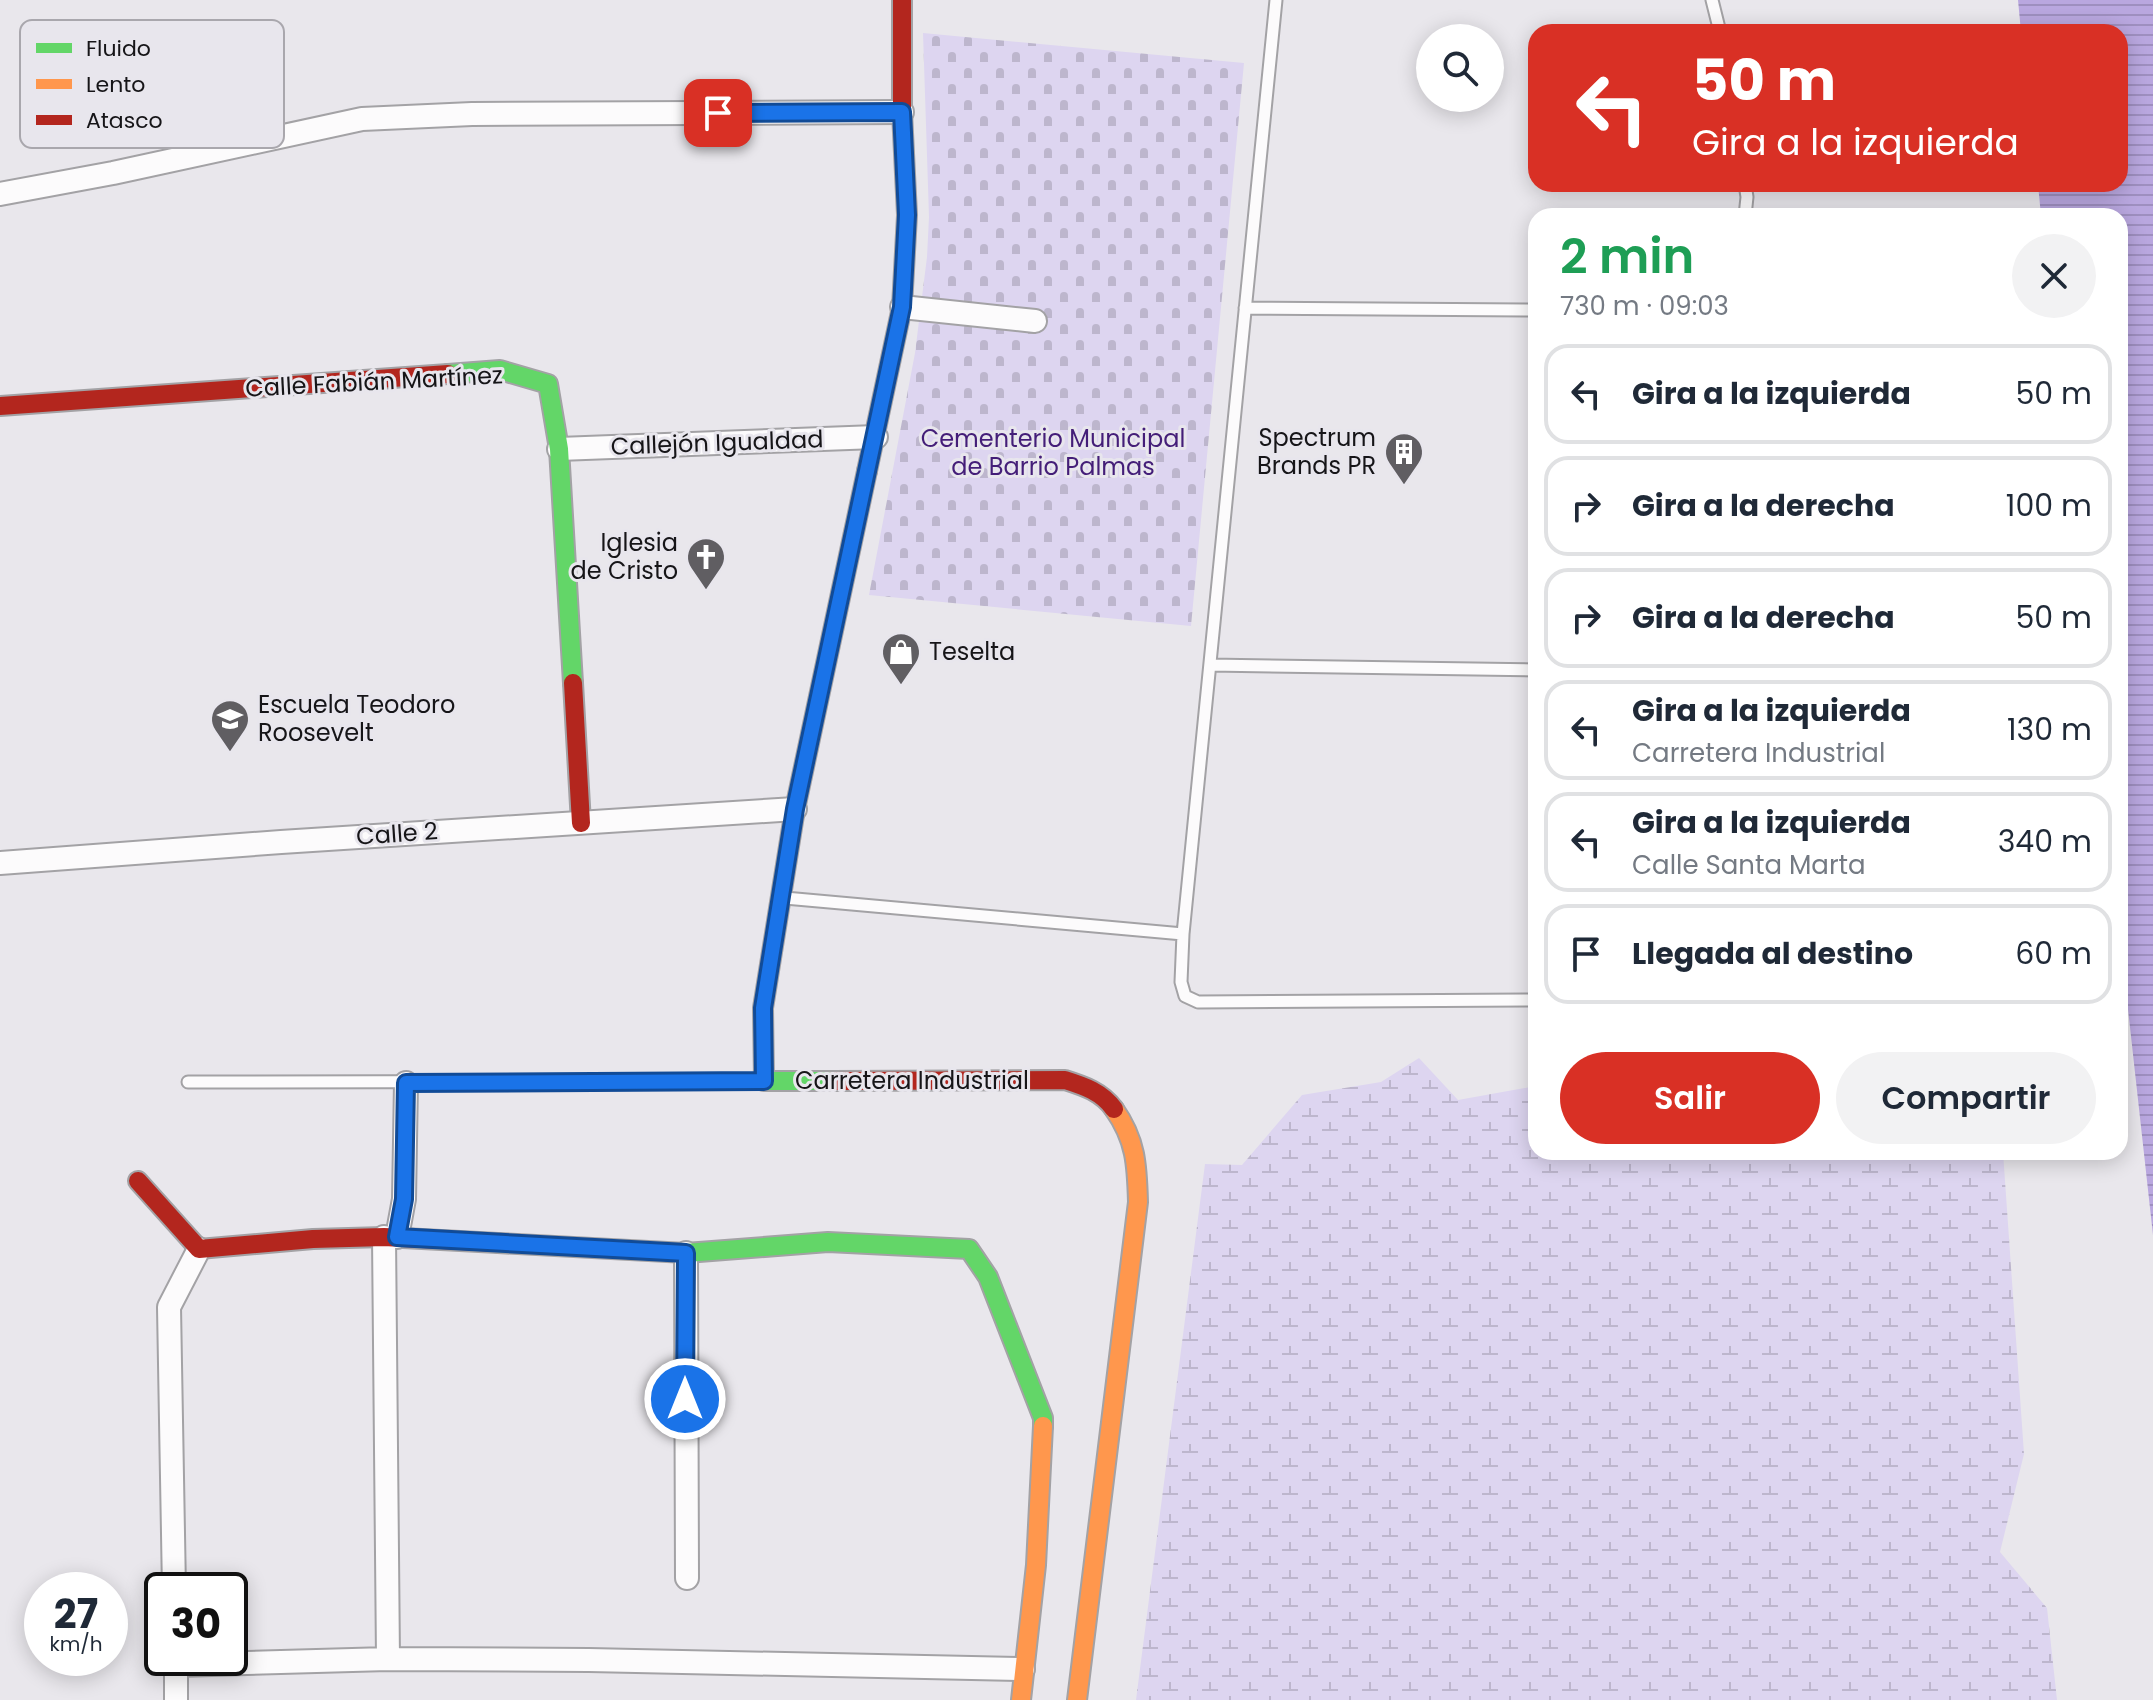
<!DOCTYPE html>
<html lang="es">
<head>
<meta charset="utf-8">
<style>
  body { margin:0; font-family:Poppins,sans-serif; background:#f2f2f3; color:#1f2937; height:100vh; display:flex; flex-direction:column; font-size:30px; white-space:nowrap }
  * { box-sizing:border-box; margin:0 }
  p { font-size:26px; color:#747a83 }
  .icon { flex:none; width:44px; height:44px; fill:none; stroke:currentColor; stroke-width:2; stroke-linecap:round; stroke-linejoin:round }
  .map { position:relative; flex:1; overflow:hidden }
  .panel { position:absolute; left:1528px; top:208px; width:600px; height:952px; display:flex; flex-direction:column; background:#fff; border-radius:24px; box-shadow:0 4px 20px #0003 }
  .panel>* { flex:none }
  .banner { position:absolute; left:1528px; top:24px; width:600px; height:168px; border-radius:24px; box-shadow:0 4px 20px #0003; background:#d93025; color:#fff; overflow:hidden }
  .buttons { position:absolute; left:1416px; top:24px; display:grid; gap:16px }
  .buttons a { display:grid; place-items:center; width:88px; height:88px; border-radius:50%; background:#fff; box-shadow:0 4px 20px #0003; font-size:40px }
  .speed { position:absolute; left:24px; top:1572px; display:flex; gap:16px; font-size:40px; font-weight:700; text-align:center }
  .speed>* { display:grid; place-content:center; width:104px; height:104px; border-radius:50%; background:#fff; box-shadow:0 4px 20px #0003; line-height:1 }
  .speed small { font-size:20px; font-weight:400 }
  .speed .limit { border:4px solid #111; border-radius:12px; background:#fff; color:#111 }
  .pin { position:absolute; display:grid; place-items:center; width:68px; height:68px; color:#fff; margin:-34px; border-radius:16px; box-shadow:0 4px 12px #0006 }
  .me { position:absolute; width:88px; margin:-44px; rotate:0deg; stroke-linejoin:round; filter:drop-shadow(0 0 6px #0008) }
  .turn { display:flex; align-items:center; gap:28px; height:168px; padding:0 32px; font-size:36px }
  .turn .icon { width:104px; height:104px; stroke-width:2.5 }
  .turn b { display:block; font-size:56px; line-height:68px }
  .round { display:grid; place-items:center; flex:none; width:84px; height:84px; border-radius:42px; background:#f2f2f3 }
  .summary { display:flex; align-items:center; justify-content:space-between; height:136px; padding:0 32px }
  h1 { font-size:48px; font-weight:600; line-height:60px; color:#1e9e55 }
  .primary-button { display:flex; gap:16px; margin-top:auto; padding:16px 32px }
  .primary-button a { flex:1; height:92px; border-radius:48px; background:#d93025; color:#fff; font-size:32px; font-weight:600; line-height:92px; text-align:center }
  .primary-button a+a { background:#f2f2f3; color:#1f2937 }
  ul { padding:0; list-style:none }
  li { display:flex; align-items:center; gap:24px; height:100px; margin:0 16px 12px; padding:0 16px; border:4px solid #e0e1e3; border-radius:24px }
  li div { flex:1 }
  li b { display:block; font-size:30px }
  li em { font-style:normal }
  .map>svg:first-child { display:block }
  .wetland { fill:url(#wetland-marsh) }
  .cemetery { fill:url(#cemetery-stones) }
  .water { fill:url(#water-rules) }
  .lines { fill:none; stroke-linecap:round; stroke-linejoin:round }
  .lane-casing { stroke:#a3a2a5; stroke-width:15 }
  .street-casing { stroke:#a3a2a5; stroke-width:26 }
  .fast-casing { stroke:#a3a2a5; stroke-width:22 }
  .slow-casing { stroke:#a3a2a5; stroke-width:22 }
  .jam-casing { stroke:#a3a2a5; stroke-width:22 }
  .lane { stroke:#fcfbfc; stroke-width:11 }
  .street { stroke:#fcfbfc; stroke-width:22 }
  .fast { stroke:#63d668; stroke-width:18 }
  .slow { stroke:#ff974d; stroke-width:18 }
  .jam { stroke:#b3261e; stroke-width:18 }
  .route-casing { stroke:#114b97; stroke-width:20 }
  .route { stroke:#1a73e8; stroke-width:14 }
  .labels { text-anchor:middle; stroke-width:6; stroke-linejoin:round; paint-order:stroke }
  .street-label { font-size:24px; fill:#161518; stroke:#e8e6ed }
  .poi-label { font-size:24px; fill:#161518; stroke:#e8e6ed; text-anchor:end }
  .park-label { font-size:24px; fill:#441e78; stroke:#e8e6ed }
  .key { fill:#e8e6ed; stroke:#a9a7ad; stroke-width:2 }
  .key-label { font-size:22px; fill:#161518 }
</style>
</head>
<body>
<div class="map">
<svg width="2153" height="1700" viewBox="0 0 2153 1700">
  <defs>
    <pattern id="wetland-marsh" width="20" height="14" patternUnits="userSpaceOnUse" patternTransform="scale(2)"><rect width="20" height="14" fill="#ddd5f0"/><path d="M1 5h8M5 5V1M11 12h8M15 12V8" fill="none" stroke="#bdb6cd"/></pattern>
    <pattern id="cemetery-stones" width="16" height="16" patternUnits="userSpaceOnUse" patternTransform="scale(2)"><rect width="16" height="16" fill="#ddd5f0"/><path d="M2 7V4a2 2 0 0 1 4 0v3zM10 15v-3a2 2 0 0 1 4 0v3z" fill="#bdb6cd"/></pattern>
    <pattern id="water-rules" width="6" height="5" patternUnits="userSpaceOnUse" patternTransform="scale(2)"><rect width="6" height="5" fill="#b9a7df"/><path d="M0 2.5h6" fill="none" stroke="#9e8fbf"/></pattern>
  </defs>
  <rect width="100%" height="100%" fill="#e9e7ec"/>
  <path class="wetland" d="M1419,1058l39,42 78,-14v66h467l21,302 -24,98 47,56 10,92h-921l69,-536 37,1 60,-70 79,-13z"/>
  <path class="cemetery" d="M923,33l321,30 -53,563 -322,-31 46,-242 12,-96 2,-40z"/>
  <path class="water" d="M2018,0h135v1235l-33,-298v-721h-79l-3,-32h82v-152h-99z"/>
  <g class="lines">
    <g class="lane-casing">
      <path id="lane" d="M1276,0l-93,934 -2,48 4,14 13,6 338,-2
        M1712,0l8,32
        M1745,184l2,13 -2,19
        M1245,308l291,2
        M1210,665l326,5
        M785,898l398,36
        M188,1082l575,-1"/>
    </g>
    <g class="street-casing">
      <path id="street" d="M0,194l113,-21 249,-54 110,-5 430,-2
        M902,307l133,14
        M559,449l317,-12
        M0,863l281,-21 514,-33
        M384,1237l4,422
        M397,1237l7,-38 2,-116
        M686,1253l1,325
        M174,1590l-5,-283 30,-58
        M176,1665l212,-6 201,1 434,9
        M176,1700v-42"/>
    </g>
    <g class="fast-casing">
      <path id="fast" d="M448,374l52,-4 48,14 11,65 14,234
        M833,1081h-69l-1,-73 32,-199 72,-338
        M498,1243l188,10 142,-11 141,7 19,28 55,141v8"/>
    </g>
    <g class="slow-casing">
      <path id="slow" d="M1021,1700l15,-135 7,-139
        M1077,1700l61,-498c-1,-37 -2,-62 -24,-93"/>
    </g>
    <g class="jam-casing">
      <path id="jam" d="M0,406l448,-32
        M867,471l35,-164 5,-92 -5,-103v-112
        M573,683l8,140
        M833,1081l232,-1c19,6 37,12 49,29
        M138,1181l61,68 114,-10 71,-2 114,6"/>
    </g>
    <use href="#lane" class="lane"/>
    <use href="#street" class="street"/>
    <use href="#fast" class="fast"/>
    <use href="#slow" class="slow"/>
    <use href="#jam" class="jam"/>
  </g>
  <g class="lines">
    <g class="route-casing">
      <path id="route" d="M685,1399l1,-146 -289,-16 7,-38 2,-116 358,-2 -1,-73 32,-199 107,-502 5,-92 -5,-103 -184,1"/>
    </g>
    <use href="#route" class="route"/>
  </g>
  <defs>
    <g id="building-pin" transform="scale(2)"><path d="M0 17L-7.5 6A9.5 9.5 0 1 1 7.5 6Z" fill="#605e62" stroke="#e8e6ed"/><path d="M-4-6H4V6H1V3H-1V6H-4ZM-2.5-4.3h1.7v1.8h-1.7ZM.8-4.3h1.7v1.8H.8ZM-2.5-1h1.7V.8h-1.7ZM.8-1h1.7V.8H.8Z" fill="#fff"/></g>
    <g id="church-pin" transform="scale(2)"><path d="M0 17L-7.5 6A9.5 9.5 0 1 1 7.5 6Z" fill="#605e62" stroke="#e8e6ed"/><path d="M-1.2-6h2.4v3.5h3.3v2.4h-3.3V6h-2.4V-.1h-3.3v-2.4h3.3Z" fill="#fff"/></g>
    <g id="shop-pin" transform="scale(2)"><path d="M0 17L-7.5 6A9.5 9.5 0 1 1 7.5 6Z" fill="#605e62" stroke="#e8e6ed"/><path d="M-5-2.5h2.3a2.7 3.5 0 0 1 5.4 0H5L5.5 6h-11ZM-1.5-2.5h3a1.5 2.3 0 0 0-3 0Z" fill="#fff"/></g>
    <g id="school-pin" transform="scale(2)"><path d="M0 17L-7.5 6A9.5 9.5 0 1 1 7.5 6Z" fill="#605e62" stroke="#e8e6ed"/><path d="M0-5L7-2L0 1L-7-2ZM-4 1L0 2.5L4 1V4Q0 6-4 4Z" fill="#fff"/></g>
  </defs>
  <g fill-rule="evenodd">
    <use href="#building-pin" x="1404" y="452"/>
    <use href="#church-pin" x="706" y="557"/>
    <use href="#shop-pin" x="901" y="652"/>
    <use href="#school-pin" x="230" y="719"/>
  </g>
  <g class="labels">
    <g class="street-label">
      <text transform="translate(374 382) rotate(-3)" y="8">Calle Fabián Martínez</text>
      <text transform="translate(717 443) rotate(-2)" y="8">Callejón Igualdad</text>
      <text transform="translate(397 834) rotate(-4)" y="8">Calle 2</text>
      <text x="912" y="1089">Carretera Industrial</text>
    </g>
    <g class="poi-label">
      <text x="1376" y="446">Spectrum<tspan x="1376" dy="28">Brands PR</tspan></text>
      <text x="678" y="551">Iglesia<tspan x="678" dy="28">de Cristo</tspan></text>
      <text x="929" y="660" text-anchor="start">Teselta</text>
      <text x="258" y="713" text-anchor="start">Escuela Teodoro<tspan x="258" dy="28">Roosevelt</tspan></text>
    </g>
    <g class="park-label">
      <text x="1053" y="447">Cementerio Municipal<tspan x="1053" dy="28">de Barrio Palmas</tspan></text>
    </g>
  </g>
  <rect x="20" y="20" width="264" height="128" rx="12" class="key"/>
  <rect x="36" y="43" width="36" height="10" fill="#63d668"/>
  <rect x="36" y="79" width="36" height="10" fill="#ff974d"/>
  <rect x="36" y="115" width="36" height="10" fill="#b3261e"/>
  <g class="key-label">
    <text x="86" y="56">Fluido</text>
    <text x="86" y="92">Lento</text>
    <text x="86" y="128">Atasco</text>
  </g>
</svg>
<div class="buttons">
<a><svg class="icon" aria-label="search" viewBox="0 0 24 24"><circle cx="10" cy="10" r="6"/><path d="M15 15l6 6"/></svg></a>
</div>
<div class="speed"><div>27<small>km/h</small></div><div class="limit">30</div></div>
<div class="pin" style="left:718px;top:113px;background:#d93025"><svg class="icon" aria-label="arrive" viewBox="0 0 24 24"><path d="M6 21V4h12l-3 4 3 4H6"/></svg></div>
<svg class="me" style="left:685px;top:1399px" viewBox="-20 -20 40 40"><circle r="17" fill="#1a73e8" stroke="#fff" stroke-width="3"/><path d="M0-11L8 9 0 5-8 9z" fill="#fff"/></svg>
<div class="banner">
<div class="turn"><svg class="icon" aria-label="left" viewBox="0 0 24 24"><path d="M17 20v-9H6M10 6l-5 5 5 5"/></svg><div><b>50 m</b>Gira a la izquierda</div></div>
</div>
<section class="panel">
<div class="summary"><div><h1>2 min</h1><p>730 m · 09:03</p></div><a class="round"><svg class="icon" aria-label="close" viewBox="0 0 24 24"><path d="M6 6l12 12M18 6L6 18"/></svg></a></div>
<ul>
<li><svg class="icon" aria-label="left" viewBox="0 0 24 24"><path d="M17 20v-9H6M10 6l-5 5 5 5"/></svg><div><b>Gira a la izquierda</b></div><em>50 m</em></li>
<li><svg class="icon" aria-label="right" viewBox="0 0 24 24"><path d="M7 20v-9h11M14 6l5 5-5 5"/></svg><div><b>Gira a la derecha</b></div><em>100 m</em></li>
<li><svg class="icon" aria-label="right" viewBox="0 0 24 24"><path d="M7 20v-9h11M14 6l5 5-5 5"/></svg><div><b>Gira a la derecha</b></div><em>50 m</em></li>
<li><svg class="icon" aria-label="left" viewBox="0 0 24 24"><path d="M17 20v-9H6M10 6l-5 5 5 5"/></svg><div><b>Gira a la izquierda</b><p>Carretera Industrial</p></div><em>130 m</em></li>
<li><svg class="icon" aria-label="left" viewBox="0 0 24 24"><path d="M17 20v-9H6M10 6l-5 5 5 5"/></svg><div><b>Gira a la izquierda</b><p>Calle Santa Marta</p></div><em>340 m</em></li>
<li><svg class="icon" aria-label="arrive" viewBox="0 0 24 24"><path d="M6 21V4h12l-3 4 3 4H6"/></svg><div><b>Llegada al destino</b></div><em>60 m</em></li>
</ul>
<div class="primary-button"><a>Salir</a><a>Compartir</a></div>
</section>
</div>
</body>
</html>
